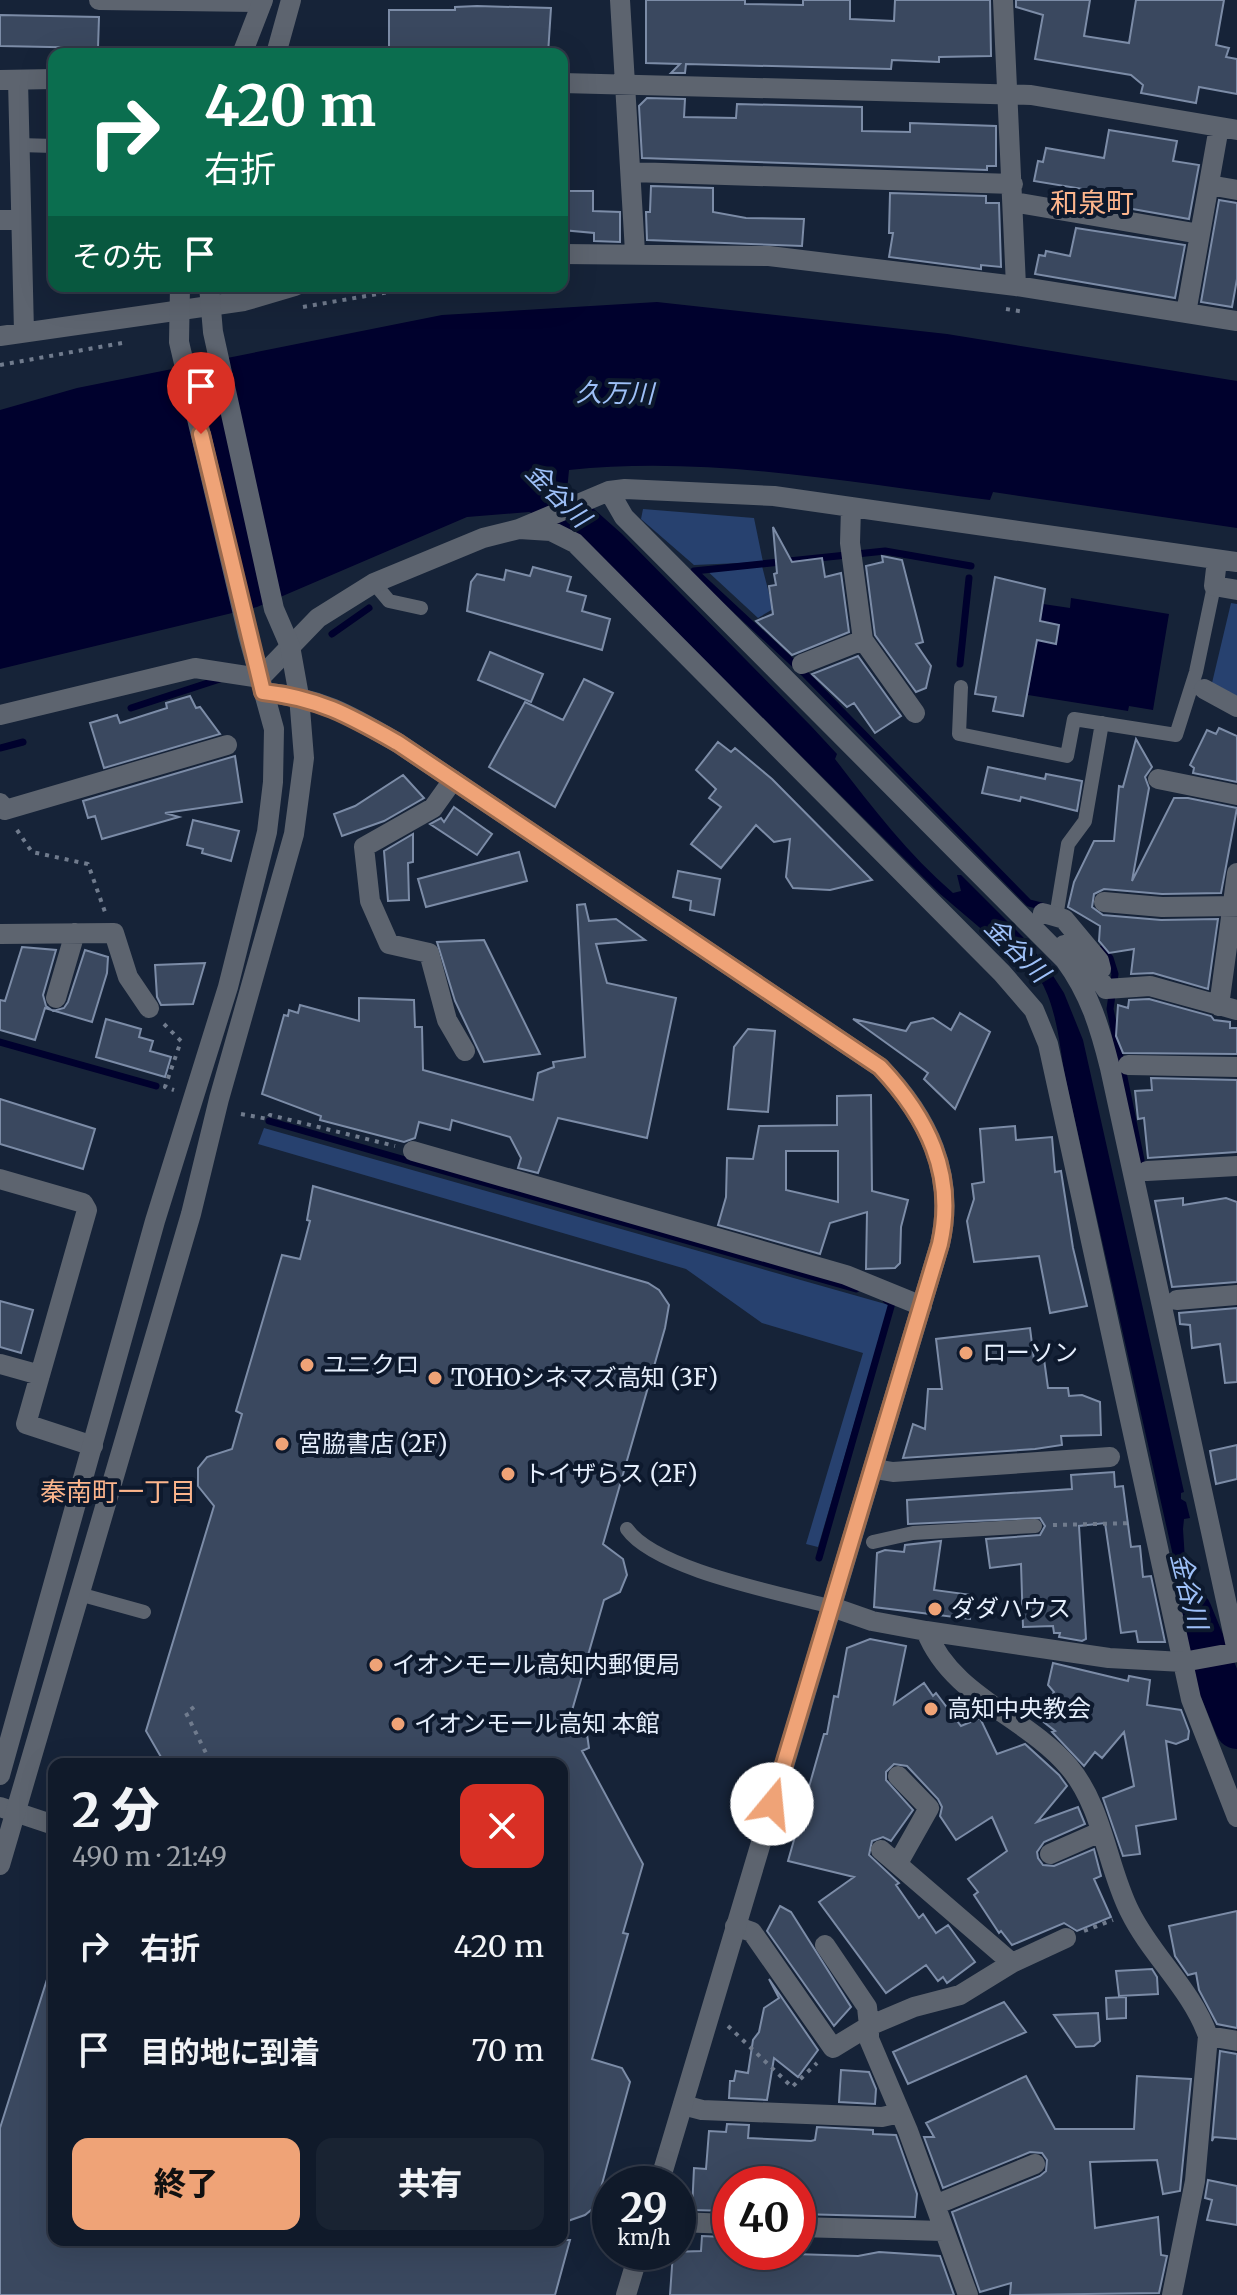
<!DOCTYPE html>
<html lang="ja">
<head>
<meta charset="utf-8">
<style>
  body { margin:0; font-family:Merriweather,"Noto Sans JP",serif; background:#192332; color:#f1f3f6; height:100vh; display:flex; flex-direction:column; font-size:30px; white-space:nowrap }
  * { box-sizing:border-box; margin:0 }
  p { font-size:26px; color:#9ca1a8 }
  .icon { flex:none; width:44px; height:44px; fill:none; stroke:currentColor; stroke-width:2; stroke-linecap:round; stroke-linejoin:round }
  .map { position:relative; flex:1; overflow:hidden }
  .panel { position:absolute; left:48px; top:1758px; width:520px; height:488px; display:flex; flex-direction:column; background:#101a2a; border-radius:16px; box-shadow:0 8px 32px #0002,0 0 0 2px #303847 }
  .panel>* { flex:none }
  .top-card { position:absolute; left:48px; top:48px; width:520px; height:244px; border-radius:16px; box-shadow:0 8px 32px #0002,0 0 0 2px #303847; background:#0b6e4f; color:#fff; overflow:hidden }
  .speed { position:absolute; left:592px; top:2166px; display:flex; gap:16px; font-size:40px; font-weight:700; text-align:center }
  .speed>* { display:grid; place-content:center; width:104px; height:104px; border-radius:50%; background:#101a2a; box-shadow:0 8px 32px #0002,0 0 0 2px #303847; line-height:1 }
  .speed small { font-size:20px; font-weight:400 }
  .speed .limit { border:12px solid #d22; background:#fff; color:#111 }
  .pin { position:absolute; display:grid; place-items:center; width:68px; height:68px; color:#fff; margin:-82px -34px; border-radius:50% 50% 50% 0; rotate:-45deg; box-shadow:0 0 8px #0007 }
  .pin .icon { rotate:45deg }
  .me { position:absolute; width:88px; margin:-44px; rotate:17deg; stroke-linejoin:round; filter:drop-shadow(0 0 6px #0008) }
  .turn { display:flex; align-items:center; gap:28px; height:168px; padding:0 24px; font-size:36px }
  .turn .icon { width:104px; height:104px; stroke-width:2.5 }
  .turn b { display:block; font-size:56px; line-height:68px }
  .then { display:flex; align-items:center; height:76px; padding:0 24px; background:#0003; gap:16px; font-size:30px }
  .round { display:grid; place-items:center; flex:none; width:84px; height:84px; border-radius:16px; background:#192332 }
  .summary { display:flex; align-items:center; justify-content:space-between; height:136px; padding:0 24px }
  h1 { font-size:48px; font-weight:800; line-height:60px }
  .action { display:flex; gap:16px; margin-top:auto; padding:16px 24px }
  .action a { flex:1; height:92px; border-radius:16px; background:#efa377; color:#111; font-size:32px; font-weight:800; line-height:92px; text-align:center }
  .action a+a { background:#192332; color:#f1f3f6 }
  ul { padding:0; list-style:none }
  li { display:flex; align-items:center; gap:24px; height:104px; padding:0 24px }
  li div { flex:1 }
  li b { display:block; font-size:30px }
  li em { font-style:normal }
  .map>svg:first-child { display:block }
  .green { fill:#27416f }
  .water { fill:#00012d }
  .lines { fill:none; stroke-linecap:round; stroke-linejoin:round }
  .stream { stroke:#00012d; stroke-width:7 }
  .river { stroke:#00012d; stroke-width:44 }
  .building { fill:#3a485f; stroke:#7c8ca7; stroke-width:2; fill-rule:evenodd }
  .path { stroke:#707b8d; stroke-width:4; stroke-dasharray:4 6; stroke-linecap:butt }
  .service { stroke:#5d646f; stroke-width:14 }
  .minor { stroke:#5d646f; stroke-width:20 }
  .tertiary { stroke:#5d646f; stroke-width:20 }
  .route-casing { stroke:#9b6a4d; stroke-width:20 }
  .route { stroke:#efa377; stroke-width:14 }
  .poi-dot { fill:#efa377; stroke:#0d192d; stroke-width:3 }
  .labels { text-anchor:middle; stroke-width:8; stroke-linejoin:round; paint-order:stroke }
  .poi-label { font-size:24px; fill:#e5eefc; stroke:#0d192d; text-anchor:start }
  .water-label { font-size:26px; font-style:italic; fill:#9ec0f8; stroke:#0d192d }
  .neighbourhood-label { font-size:26px; fill:#fcb58c; stroke:#0d192d }
  .quarter-label { font-size:28px; fill:#fcb58c; stroke:#0d192d }
</style>
</head>
<body>
<div class="map">
<svg width="1237" height="2295" viewBox="0 0 1237 2295">
  <rect width="100%" height="100%" fill="#162338"/>
  <path class="green" d="M643,509l111,9 9,44 -69,3 -53,-46z
    M762,566l11,43 -15,9 -54,-50z
    M1231,603l6,1v92l-25,-13z
    M264,1128l625,177 -71,242 -12,-3 57,-191 -101,-30 -76,-54 -428,-125z"/>
  <path class="water" d="M657,302l290,32 290,47v147l-244,-36 -3,8c-139,-17 -281,-45 -421,-30l-2,21 10,3 45,40 189,192 26,28 -2,5c36,47 73,95 118,134l8,-2 -4,-16h4l62,62 27,34 14,22 19,47 101,452 -3,1v6l5,3 4,16 -6,1 -1,10 3,47 8,40 22,30 -18,3 -15,-49 -118,-524c-8,-44 -10,-106 -59,-126l-67,-57 -354,-352 -26,-17 -30,-12 -62,5 -210,90 -257,62v-259l77,-22 365,-73z
    M1071,598l98,16 -16,96 -24,-4 -1,5 -100,-16 15,-91 27,4z"/>
  <g class="lines">
    <path class="stream" d="M971,566l-86,-15 -191,20 111,103 224,229 16,4
      M332,634l37,-26
      M960,664l9,-86
      M131,708l92,-30
      M0,748l23,-6
      M1102,949l8,9 5,16 -5,35 31,151
      M0,1042l156,44
      M269,1121l587,168
      M819,1558l73,-255 -6,-3"/>
    <path class="river" d="M1190,1612l47,115"/>
  </g>
  <path class="building" d="M646,0h99v4l58,1v-5h47v19l44,2 1,-21h95l1,56 -52,1v5l-47,-2 -1,9 -205,-5 -1,9h-14l9,-9 -34,-1z
    M1016,0h74l-6,36 45,7 7,-43h88l-8,45 13,3 -3,9 11,2v35l-38,-7 -3,16 -55,-10 2,-8 -12,-10 -96,-16 8,-44 -27,-8z
    M477,6l74,2 -3,46h-159v-44h66v-3z
    M0,15l99,2 -1,31 -98,-2z
    M647,98l38,1 -1,18 52,1 1,-14 125,3v24l48,1v-9l86,3v40h-9v4l-345,-12 -3,-52z
    M1109,130l68,11 -4,20 26,4 -10,54 -96,-17 2,-11 -61,-10 4,-20 5,1 3,-14 58,10z
    M651,186l62,2v24l33,6 58,1 -2,27 -155,-6 -1,-28h4z
    M562,191h31v20l27,1v30l-26,-1v-8l-32,-3z
    M890,193l96,3v7h13l2,64 -20,-2v4l-92,-12 4,-24h-4z
    M1219,200l18,3v76l-5,28 -31,-5z
    M1076,228l109,17 -10,53 -140,-24 4,-19 6,1 1,-5 24,5z
    M773,527l19,35 30,-4 3,19 16,-4 8,59 -57,23 -36,-34 17,-7 -4,-28 7,-1 -2,-11 3,-1z
    M882,556l20,4 21,82 -7,2 15,22 -5,22 -10,4 -41,-57 -9,-69 17,-4z
    M533,567l38,10 -4,14 19,5 -4,15 28,8 -8,31 -135,-39 4,-29 6,-8 27,6 2,-10 24,6z
    M995,577l50,12 -5,32 19,4 -3,19 -19,-4 -14,76 -30,-5 3,-14 -21,-3z
    M490,652l53,22 -12,28 -53,-22z
    M858,656l43,60 -26,17 -21,-30 -7,4 -35,-33z
    M584,679l29,14 -58,114 -66,-40 36,-65 38,18z
    M190,696l6,12 4,-1 20,27 -116,34 -14,-45 27,-8 3,8 47,-15 -1,-5z
    M1219,728l18,8v46l-44,-9 1,-5 -4,-3 17,-35 9,4z
    M1136,739l16,28 -7,10 4,11 -17,93 42,-83h14l49,10 -16,85 -59,1 -58,-5 -10,5 -2,13 11,8 58,5 57,-1 -10,70 -55,-16 -22,1 3,-25 -25,4 -10,-12 1,-15 -32,-19 6,-25 20,-41h20l5,-55 4,1z
    M718,742l13,10 4,-4 37,31 100,101 -42,10 -37,-2 -7,-11 4,-38 -16,3 -18,-17 -35,43 -30,-24 30,-37 -12,-9 7,-9 -20,-19z
    M235,756l7,46 -77,11 14,4 -77,22 -7,-23 -7,2 -5,-17z
    M988,767l57,12 1,-5 36,7 -5,30 -56,-14 -1,4 -38,-8z
    M403,775l21,23 -40,23 -42,15 -8,-22 21,-8z
    M454,807l38,27 -15,21 -47,-31 11,-6 3,4z
    M193,820l46,11 -8,30 -29,-8 1,-4 -16,-4z
    M413,834v28l-5,1 1,37 -21,1 -4,-50z
    M519,852l8,29 -101,26 -8,-28z
    M678,871l42,8 -6,36 -24,-5 1,-9 -18,-4z
    M585,904l4,17 27,-2 29,21 -49,4 11,39 69,15 -29,140 -89,-20 -20,55 -20,-5 3,-10 -11,-21 -58,-17 -2,10 -31,-8 -4,16 -11,4 -84,-22 1,-4 -59,-22 22,-79 4,1 1,-6 9,3 2,-8 59,16v-23l55,2 1,27h7l1,43 110,30 5,-27 16,-6 -1,-5 32,-5 -8,-152z
    M484,940l56,114 -56,8 -29,-61 -18,-59z
    M22,947l34,3 -13,45 3,11 7,5 11,-3 4,-6 17,-52 23,7 -1,16 -15,49 -47,-14 -10,32 -35,-10v-30l5,1z
    M205,963l-12,41 -32,1 -4,-8 -2,-32z
    M1149,999l62,17 3,4 16,2v6h7v26l-114,-1 -7,-17 2,-31 10,3 1,-8z
    M960,1013l30,19 -35,77 -31,-30 4,-6 -75,-54 53,12 5,-8 22,-5 18,12z
    M106,1019l35,10 -2,8 14,4 -3,10 21,6 -6,20 -69,-20z
    M748,1029l27,2 -7,81 -40,-3 6,-62z
    M1151,1078l86,2v72l-89,6 -4,-40 -6,1 -3,-28 17,-1z
    M871,1095l1,96 36,9 -7,27 -1,36 -5,5 -29,1 1,-57 -37,11 -10,31 -102,-29 8,-28 1,-39 26,1 6,-33 78,-1v-29zM786,1151h52v51l-52,-12z
    M0,1099l95,30 -12,40 -83,-25z
    M1015,1126l1,14 36,-3 3,35 6,-1 12,77 14,58 -37,7 -11,-57 -65,6 -7,-41 7,-22 -2,-15 12,-2 -4,-53z
    M313,1186l335,97 11,7 10,15 -4,23 -62,216 20,15 4,16 -7,17 -16,8 -33,114 16,20 2,14 -7,3 61,113 -20,69 5,1 -36,125 30,9 8,14 -34,124 -11,9 -23,8v-459h-397l-19,-33 68,-225 -16,-20v-18l9,-11 25,-8 10,-35 -6,-3 46,-156 18,4 10,-38 -3,-1z
    M1183,1198v7l43,-7 11,4v80l-65,5 -17,-86z
    M0,1301l33,9 -12,43 -21,-6z
    M1237,1308v74l-12,1 -5,-39 -28,4 -2,-23 -10,-1 -1,-11z
    M1030,1328l4,32 10,-1 4,29h20l1,8 13,-1 18,7 1,33 -40,1 1,9 -27,4 -132,9 10,-34 12,5 3,-40h14l-6,-50z
    M1237,1445v34l-21,5 -6,-33z
    M1114,1472l1,15 8,-1 8,61 9,-1 3,31 8,-1 14,66h-27l-2,-11 -15,2 -16,-110 -26,3 7,113 -4,2 -23,-4 1,-4h-6l-1,-7 -30,1 -2,-63 -31,4 -4,-29 54,-4 5,-9 -5,-8 -132,6 -1,-24 165,-11 -1,-14z
    M941,1541l-7,49 38,5 -2,24 -96,-12 3,-54 8,-3 19,2 1,-7z
    M870,1639l36,7 -12,58 30,-21 9,13 3,-3 25,33 19,-8 17,36 28,-10 34,31 8,11 -30,36 41,-15 7,17 -41,18 -7,10 1,6 5,7 11,1 40,-17 7,27 -7,3 17,38 -34,14 -13,-8 -52,22 -11,-14 -2,2 -25,-38 4,-3 -10,-13 39,-28 -15,-34 -36,23 -16,-24 2,-9 -4,-8 -31,-33 -13,-2 -8,8v8l27,30 -22,31 -8,-4 -11,4 -3,14 30,28 -3,2 23,33 4,-4 13,19 12,-8 27,37 -28,21 -4,-6 -5,4 -12,-16 -40,28 -67,-91 35,-25 -66,-16 36,-127h3l7,-38 4,1 9,-49z
    M1053,1663l75,18 1,-5 21,4 -3,25 34,5 2,5 6,16 -1,8 -12,5 -10,-3 10,78 -40,7 4,28 -17,2 -20,-58 31,-12 -10,-54 -22,26 -7,-6 -11,14 -32,-34 3,-1 -19,-15 18,-24 -6,-7z
    M780,1906l11,6 60,95 -17,19 -67,-95z
    M1237,1911v117l-20,-4 -18,-34 -3,-17 -8,2 -13,-19 -6,-30z
    M1152,1969l5,8 1,17 -39,2 -3,-25z
    M50,1970l4,1v269h516l-15,55h-555v-167z
    M769,1979l49,71 -20,27 -24,-19 -7,42 -38,-2 1,-17h4l2,-10 12,2 5,-33 6,-8 5,-24 15,-10z
    M1126,1997v21l-19,1 -1,-21z
    M1004,2002l22,30 -118,52 -15,-32z
    M1098,2013l2,28 -6,5 -18,1 -22,-32z
    M1220,2051l17,3v85l-23,-2 -2,4z
    M841,2070l28,2 7,17 -1,15 -36,-2z
    M1026,2076l29,53h79l3,-53 54,3 -11,112 -17,3 -6,-34 -67,2 5,66 63,-11 3,38 6,1 -8,37 -149,2 1,-12 -31,9 -28,-80 88,-36 6,-5 1,-11 -5,-7 -12,-1 -87,36 -19,-51h10l-8,-14z
    M727,2124l22,1 -1,13 63,3 4,-1 2,-13 56,3v4l23,1 21,59 -2,23 -117,-3 2,-30h-70v27l-38,-1 2,-42 12,1 3,-38 17,1z
    M1208,2180l29,6v39l-30,-5 5,-20 -7,-2z
    M702,2236l20,1 -1,11 9,4 128,4 21,-4 61,4 14,39h-284l3,-43 28,-1z"/>
  <g class="lines">
    <path class="path" d="M303,307l120,-21
      M1006,309l19,3
      M0,365l122,-22
      M17,830l15,22 56,12 17,48
      M164,1024l17,17 -16,46 9,3
      M241,1114l27,5 2,-4 125,31
      M1053,1525l79,-2
      M194,1707l-8,6 23,46
      M149,1759l3,5
      M200,1764l9,-5 4,5
      M1084,1931l29,-11
      M728,2026l64,61 25,-24"/>
    <path class="service" d="M19,145l35,1
      M374,583l15,18 32,7
      M961,687l-2,47 108,22 7,-37 102,16 20,-63 18,-86
      M1056,917l12,-73 17,-23 17,-98
      M627,1529c29,41 154,64 205,78
      M873,1542l40,-9 122,-7
      M79,1594l65,18"/>
    <path class="minor" d="M99,0l163,2
      M620,0l15,252
      M1003,0l13,286
      M0,80l54,-1
      M18,80l6,252
      M562,83l469,12 206,35
      M631,172l382,12
      M1209,185l28,5
      M1013,202l187,32
      M0,220h21
      M562,254l207,2 247,30 221,35
      M1186,313l33,-186
      M0,336l244,-35 51,-15
      M609,491l15,26 441,443c25,34 35,68 45,108l127,583
      M851,507l-1,36 13,97 52,73
      M519,529l32,2 24,12 427,430 32,37 14,34 143,655 46,118
      M1217,560l-3,26 23,4
      M802,664l61,-24
      M1204,689l33,18
      M0,715l195,-47 65,10 58,-60 56,-35 109,-45 36,-9 90,-38 16,-2 149,7 463,66
      M1158,779l79,16
      M453,780l-20,28 -69,39 6,54 19,43 40,9 18,67 18,31
      M0,803l5,7 222,-65
      M1104,902l58,5 75,-1
      M1043,913l21,6 35,42 2,8
      M0,934l114,-1 14,44 21,31
      M1064,945l31,28 11,16 44,-3 87,24
      M56,998l19,-65
      M1219,1006l18,-133
      M1128,1065l109,2
      M413,1151l433,124 76,31
      M1147,1171l90,-5
      M0,1179l83,24 4,7 -61,214 67,22
      M1177,1300l60,-5
      M0,1364l40,11
      M875,1469l18,3 217,-15
      M832,1607l40,14 54,10 183,27 74,4 54,-10
      M926,1631c26,66 100,85 143,136 34,40 38,100 61,145 21,43 62,78 78,124
      M0,1807l54,18
      M1050,1854l50,-22
      M898,1863l31,-55 -31,-32
      M735,1926l17,6 81,116 36,-22v13l39,92 60,164
      M825,1945l42,62 2,19 45,-19 46,-12 52,-32 -131,-113
      M1012,1963l54,-25
      M683,2105l19,5 180,7 18,-4
      M935,2205l100,-41
      M678,2222l52,2
      M798,2227l145,4
      M1172,2295l23,-114 13,-145 29,5"/>
    <path class="tertiary" d="M242,54l21,-54
      M276,54l15,-54
      M263,692c58,6 85,22 135,51l482,324c48,50 76,107 60,177l-281,940
      M0,1775l155,-554 73,-234 39,-155 6,-50 1,-53 -26,-94 -69,-293 1,-56
      M0,1865l191,-651 28,-115 75,-265 10,-76 -5,-62 -9,-50 -16,-37 -61,-277 -4,-46
      M626,2295l13,-43"/>
  </g>
  <g class="lines">
    <g class="route-casing">
      <path id="route" d="M201,434l62,258c56,6 87,24 135,51l482,324c47,50 76,107 60,177l-168,560"/>
    </g>
    <use href="#route" class="route"/>
  </g>
  <g class="poi-dot">
    <circle cx="966" cy="1353" r="8"/>
    <circle cx="307" cy="1365" r="8"/>
    <circle cx="435" cy="1378" r="8"/>
    <circle cx="282" cy="1444" r="8"/>
    <circle cx="508" cy="1474" r="8"/>
    <circle cx="935" cy="1609" r="8"/>
    <circle cx="376" cy="1665" r="8"/>
    <circle cx="931" cy="1709" r="8"/>
    <circle cx="398" cy="1724" r="8"/>
  </g>
  <g class="labels">
    <g class="poi-label">
      <text x="982" y="1361">ローソン</text>
      <text x="323" y="1373">ユニクロ</text>
      <text x="451" y="1386">TOHOシネマズ高知 (3F)</text>
      <text x="298" y="1452">宮脇書店 (2F)</text>
      <text x="524" y="1482">トイザらス (2F)</text>
      <text x="951" y="1617">ダダハウス</text>
      <text x="392" y="1673">イオンモール高知内郵便局</text>
      <text x="947" y="1717">高知中央教会</text>
      <text x="414" y="1732">イオンモール高知 本館</text>
    </g>
    <g class="water-label">
      <text transform="translate(615 393) rotate(1)" y="9">久万川</text>
      <text transform="translate(558 495) rotate(45)" y="9">金谷川</text>
      <text transform="translate(1017 950) rotate(45)" y="9">金谷川</text>
      <text transform="translate(1189 1591) rotate(76)" y="9">金谷川</text>
    </g>
    <g class="neighbourhood-label">
      <text x="118" y="1501">秦南町一丁目</text>
    </g>
    <g class="quarter-label">
      <text x="1092" y="213">和泉町</text>
    </g>
  </g>
</svg>
<div class="speed"><div>29<small>km/h</small></div><div class="limit">40</div></div>
<div class="pin" style="left:201px;top:434px;background:#d93025"><svg class="icon" aria-label="arrive" viewBox="0 0 24 24"><path d="M6 21V4h12l-3 4 3 4H6"/></svg></div>
<svg class="me" style="left:772px;top:1804px" viewBox="-20 -20 40 40"><circle r="19" fill="#fff"/><path d="M0-13L10 11 0 6-10 11z" fill="#efa377"/></svg>
<div class="top-card">
<div class="turn"><svg class="icon" aria-label="right" viewBox="0 0 24 24"><path d="M7 20v-9h11M14 6l5 5-5 5"/></svg><div><b>420 m</b>右折</div></div>
<div class="then">その先<svg class="icon" aria-label="arrive" viewBox="0 0 24 24"><path d="M6 21V4h12l-3 4 3 4H6"/></svg></div>
</div>
<section class="panel">
<div class="summary"><div><h1>2 分</h1><p>490 m · 21:49</p></div><a class="round" style="background:#d93025;color:#fff"><svg class="icon" aria-label="close" viewBox="0 0 24 24"><path d="M6 6l12 12M18 6L6 18"/></svg></a></div>
<ul>
<li><svg class="icon" aria-label="right" viewBox="0 0 24 24"><path d="M7 20v-9h11M14 6l5 5-5 5"/></svg><div><b>右折</b></div><em>420 m</em></li>
<li><svg class="icon" aria-label="arrive" viewBox="0 0 24 24"><path d="M6 21V4h12l-3 4 3 4H6"/></svg><div><b>目的地に到着</b></div><em>70 m</em></li>
</ul>
<div class="action"><a>終了</a><a>共有</a></div>
</section>
</div>
</body>
</html>
